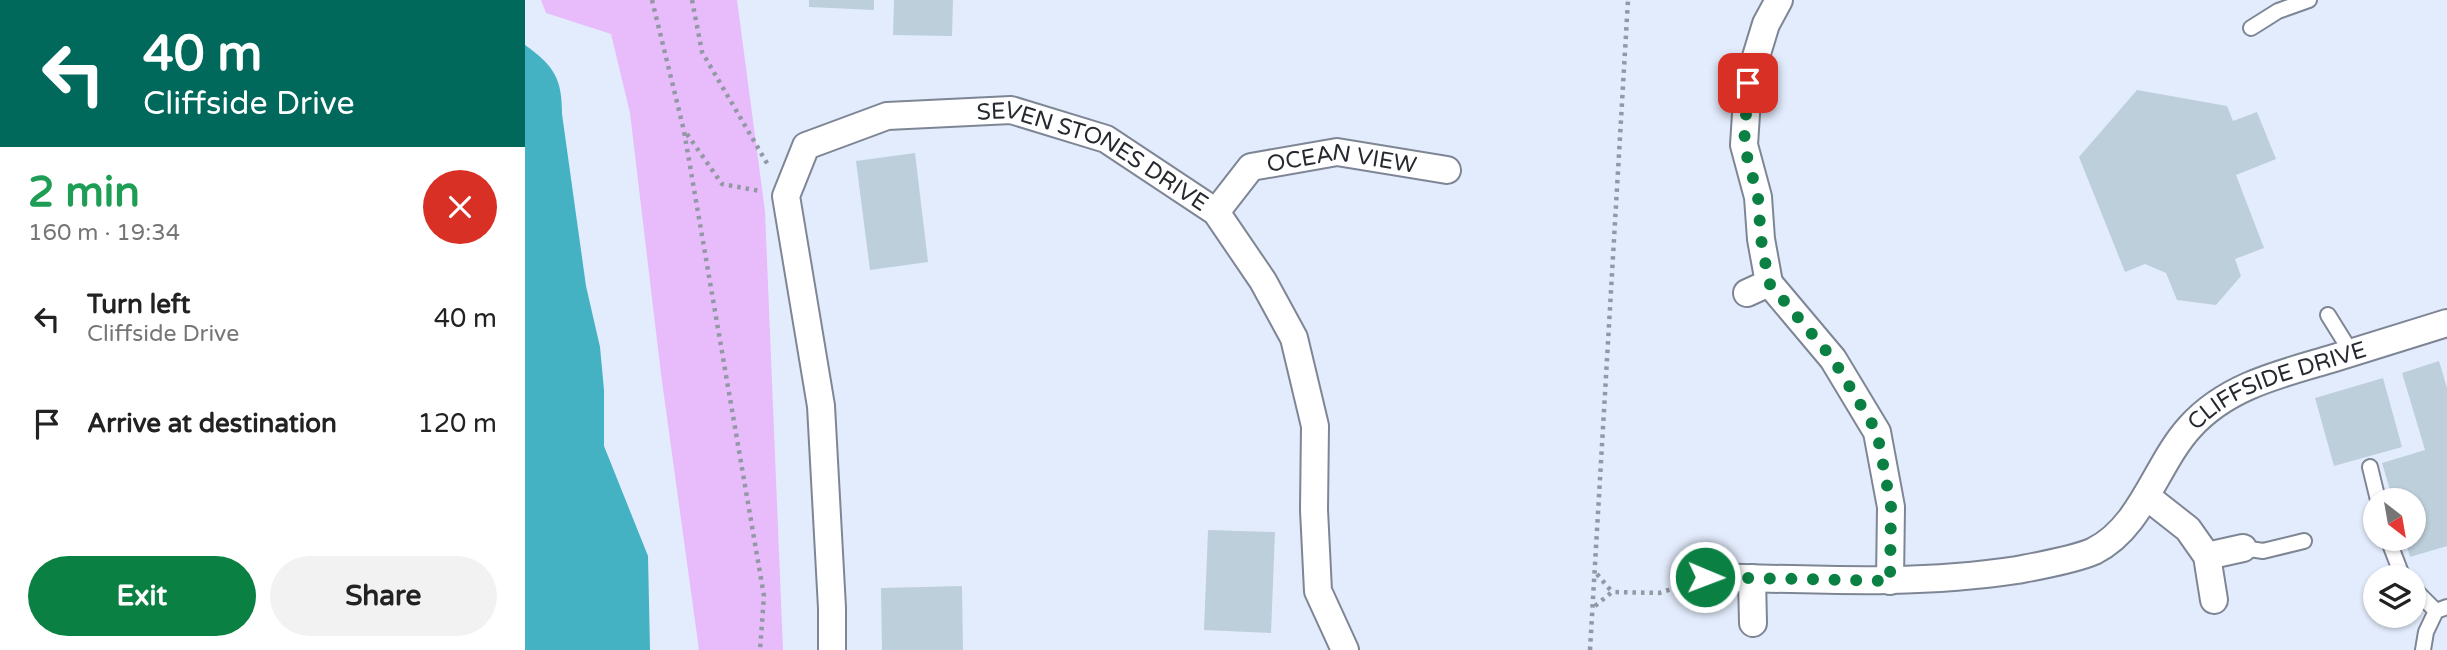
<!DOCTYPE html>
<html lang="en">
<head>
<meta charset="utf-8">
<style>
  body { margin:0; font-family:"Varela Round",sans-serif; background:#f2f2f2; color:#222; height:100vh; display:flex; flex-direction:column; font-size:26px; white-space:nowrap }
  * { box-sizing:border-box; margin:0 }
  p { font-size:23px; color:#767676 }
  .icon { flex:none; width:38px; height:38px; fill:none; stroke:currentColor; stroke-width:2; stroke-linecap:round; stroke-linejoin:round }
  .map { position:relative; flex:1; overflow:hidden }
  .side { display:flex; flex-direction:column; background:#fff; width:525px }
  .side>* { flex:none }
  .guide { background:#00695c; color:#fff; overflow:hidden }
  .needle { width:46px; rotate:149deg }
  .buttons { position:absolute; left:1838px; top:488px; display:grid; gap:14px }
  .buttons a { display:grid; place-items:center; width:63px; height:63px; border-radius:50%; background:#fff; box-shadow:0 2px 5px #0004; font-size:35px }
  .pin { position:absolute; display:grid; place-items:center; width:60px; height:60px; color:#fff; margin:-30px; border-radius:14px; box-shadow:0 4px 10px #0006 }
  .me { position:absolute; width:77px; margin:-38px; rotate:91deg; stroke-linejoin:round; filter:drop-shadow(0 0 5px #0008) }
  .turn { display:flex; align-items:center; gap:24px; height:147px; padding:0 28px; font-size:32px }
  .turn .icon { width:91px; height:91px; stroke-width:2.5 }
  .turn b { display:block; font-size:49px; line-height:60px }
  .round { display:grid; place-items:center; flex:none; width:74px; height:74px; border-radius:37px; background:#f2f2f2 }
  .summary { display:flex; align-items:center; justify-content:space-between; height:119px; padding:0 28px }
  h1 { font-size:42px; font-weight:700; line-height:52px; color:#1e9e55 }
  .action { display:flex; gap:14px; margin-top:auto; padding:14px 28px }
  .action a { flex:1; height:80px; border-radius:42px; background:#0b8043; color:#fff; font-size:28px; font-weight:700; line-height:80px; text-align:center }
  .action a+a { background:#f2f2f2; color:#222 }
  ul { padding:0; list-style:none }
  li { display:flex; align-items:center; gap:21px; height:105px; padding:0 28px }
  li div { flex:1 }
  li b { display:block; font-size:26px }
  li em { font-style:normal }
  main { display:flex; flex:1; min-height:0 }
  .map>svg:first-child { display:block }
  .green { fill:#e8bcfb }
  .water { fill:#44b2c3 }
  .building { fill:#bdcfda }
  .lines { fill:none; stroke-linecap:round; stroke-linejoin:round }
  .lane-casing { stroke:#7e8695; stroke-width:18 }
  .street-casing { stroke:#7e8695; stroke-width:30 }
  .path { stroke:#9298a4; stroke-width:4.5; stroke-dasharray:3.5 5; stroke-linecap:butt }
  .lane { stroke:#fff; stroke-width:14 }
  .street { stroke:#fff; stroke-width:26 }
  .route { stroke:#0b8043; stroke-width:12; stroke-dasharray:0 21.6 }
  .labels { text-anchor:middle; stroke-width:6; stroke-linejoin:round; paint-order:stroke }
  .street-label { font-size:23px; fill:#26292f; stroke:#e3ecfd }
</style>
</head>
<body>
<main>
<section class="side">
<div class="guide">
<div class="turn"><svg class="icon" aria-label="left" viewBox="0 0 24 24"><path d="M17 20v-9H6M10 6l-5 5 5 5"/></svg><div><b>40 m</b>Cliffside Drive</div></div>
</div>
<div class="summary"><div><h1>2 min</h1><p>160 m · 19:34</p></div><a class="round" style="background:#d93025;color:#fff"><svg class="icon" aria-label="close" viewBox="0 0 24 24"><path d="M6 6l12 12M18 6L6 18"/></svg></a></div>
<ul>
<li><svg class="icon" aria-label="left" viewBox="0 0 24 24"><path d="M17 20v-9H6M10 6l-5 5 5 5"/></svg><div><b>Turn left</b><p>Cliffside Drive</p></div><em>40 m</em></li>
<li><svg class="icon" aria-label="arrive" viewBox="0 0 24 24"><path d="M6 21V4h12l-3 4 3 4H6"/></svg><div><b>Arrive at destination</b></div><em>120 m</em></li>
</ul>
<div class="action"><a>Exit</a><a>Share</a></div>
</section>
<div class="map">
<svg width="1922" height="650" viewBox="0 0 1922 650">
  <rect width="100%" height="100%" fill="#e3ecfd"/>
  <path class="green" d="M16,0h196l28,211 18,439h-84l-38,-276 -31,-261 -19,-79 -65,-21z"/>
  <path class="water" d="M0,45c29,21 37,33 37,69l24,172 14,61 4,43v56l44,110 2,94h-125z"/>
  <path class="building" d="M284,0h65v10l-65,-3z
    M369,0h59l-1,36 -59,-1z
    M1612,90l90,16 6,15 24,-9 19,47 -40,16 28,73 -29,11 6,17 -25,29 -39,-5 -11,-27 -21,-9 -20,8 -46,-115z
    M390,153l13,109 -58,8 -14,-109z
    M1914,361l8,27v158l-37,11 -5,-18h8v-39h-20l-11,-37 43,-13 -23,-77z
    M1858,378l19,69 -68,19 -19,-68z
    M683,530l67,2 -4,101 -67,-3z
    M437,586l1,64h-81l-1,-62z"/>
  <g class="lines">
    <g class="lane-casing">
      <path id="lane" d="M1726,28l27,-17 31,-11
        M1803,315l23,37
        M1845,467l8,33
        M1863,539l15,39
        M1718,548l20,3 41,-10
        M1888,588l23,23
        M1898,650l3,-18 10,-21 11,-4"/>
    </g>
    <g class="street-casing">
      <g id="street">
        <path id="s1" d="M691,212l35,-45 86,-15 110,18"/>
        <path d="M1244,283l64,76 44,73 14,75 -1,74"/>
        <path d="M1222,293l22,-10 -8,-44 -3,-42 -14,-52 4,-62 18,-59 13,-24"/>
        <path d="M1621,496l42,33 19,27 7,44"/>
        <path d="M1682,556l36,-8"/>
        <path id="s2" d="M1180,577c104,2 208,9 312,-7 21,-4 57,-10 77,-19 48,-24 62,-87 96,-124 37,-41 90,-53 141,-68 38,-12 77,-24 116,-36"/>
        <path d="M1227,578l1,45"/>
        <path id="s3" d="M307,650v-42l-11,-202 -35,-210 20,-50 81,-30 124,-6 95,29 110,73 47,69 31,57 21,88 -1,84 4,81 27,59"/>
      </g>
    </g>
    <path class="path" d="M127,0l32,131 80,465 -4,54
      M167,0l10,52 66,113
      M162,134l35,50 38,7
      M1072,574l15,18
      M1070,606l17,-14 47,1 22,-7
      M1065,650l38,-650"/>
    <use href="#lane" class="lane"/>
    <use href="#street" class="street"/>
  </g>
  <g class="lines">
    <path class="route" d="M1180,577l185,4 1,-74 -14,-75 -44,-73 -64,-76 -8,-44 -3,-42 -14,-52 4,-62"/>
  </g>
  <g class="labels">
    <g class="street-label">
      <text dy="8" stroke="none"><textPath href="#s3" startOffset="814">SEVEN STONES DRIVE</textPath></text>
      <text dy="8" stroke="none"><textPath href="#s1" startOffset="149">OCEAN VIEW</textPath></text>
      <text dy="8" stroke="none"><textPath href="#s2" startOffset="649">CLIFFSIDE DRIVE</textPath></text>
    </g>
  </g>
</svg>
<div class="buttons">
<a><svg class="needle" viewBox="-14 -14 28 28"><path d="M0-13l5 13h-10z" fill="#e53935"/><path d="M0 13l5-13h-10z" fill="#767676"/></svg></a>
<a><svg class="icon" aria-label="layers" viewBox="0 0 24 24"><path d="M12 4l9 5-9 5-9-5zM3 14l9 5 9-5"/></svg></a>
</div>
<div class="pin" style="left:1223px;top:83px;background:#d93025"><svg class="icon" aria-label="arrive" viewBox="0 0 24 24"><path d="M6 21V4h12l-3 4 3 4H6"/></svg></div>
<svg class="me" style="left:1180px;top:577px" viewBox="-20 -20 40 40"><circle r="17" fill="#0b8043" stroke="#fff" stroke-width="3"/><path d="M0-11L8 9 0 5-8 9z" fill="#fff"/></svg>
</div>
</main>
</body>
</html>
